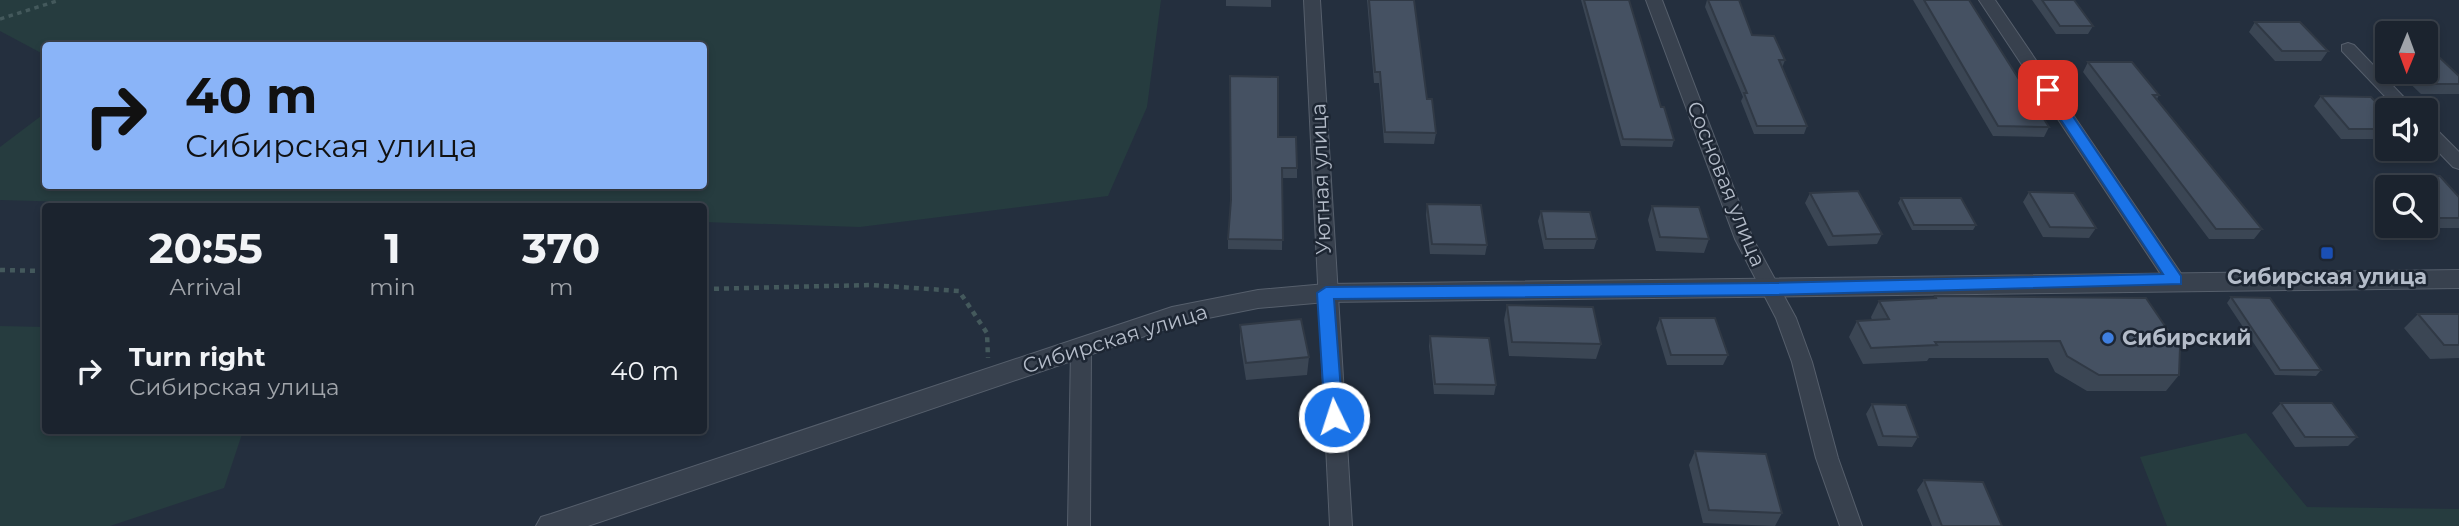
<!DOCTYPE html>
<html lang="en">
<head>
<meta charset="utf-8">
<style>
  body { margin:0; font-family:Montserrat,sans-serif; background:#242b36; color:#f1f3f6; height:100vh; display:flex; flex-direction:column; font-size:26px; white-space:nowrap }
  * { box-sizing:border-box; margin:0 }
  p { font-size:23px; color:#a0a4aa }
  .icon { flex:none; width:38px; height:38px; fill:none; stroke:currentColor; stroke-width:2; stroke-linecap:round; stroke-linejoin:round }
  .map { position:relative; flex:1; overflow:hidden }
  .panel { position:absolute; left:42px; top:203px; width:665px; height:231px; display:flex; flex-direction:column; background:#1b232e; border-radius:7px; box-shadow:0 4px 10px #0003,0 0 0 2px #39404a }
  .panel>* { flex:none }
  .hud { position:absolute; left:42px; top:42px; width:665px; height:147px; border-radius:7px; box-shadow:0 4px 10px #0003,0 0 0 2px #39404a; background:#8ab4f8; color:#111; overflow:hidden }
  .needle { width:46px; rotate:181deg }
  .buttons { position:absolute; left:2375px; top:21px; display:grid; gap:14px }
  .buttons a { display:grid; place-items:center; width:63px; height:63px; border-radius:7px; background:#1b232e; box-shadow:0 4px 10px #0003,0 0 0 2px #39404a; font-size:35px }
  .pin { position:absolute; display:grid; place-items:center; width:60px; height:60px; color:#fff; margin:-30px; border-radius:14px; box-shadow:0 4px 10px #0006 }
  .me { position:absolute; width:77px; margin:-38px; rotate:356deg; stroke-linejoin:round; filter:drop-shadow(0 0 5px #0008) }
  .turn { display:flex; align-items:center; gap:24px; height:147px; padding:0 28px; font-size:32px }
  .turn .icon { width:91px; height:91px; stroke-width:2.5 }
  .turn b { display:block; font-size:49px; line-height:60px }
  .eta { display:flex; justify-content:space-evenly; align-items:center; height:119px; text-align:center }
  .eta b { font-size:42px; font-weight:700; line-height:49px }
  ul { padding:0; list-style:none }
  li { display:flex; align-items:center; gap:21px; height:98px; padding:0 28px }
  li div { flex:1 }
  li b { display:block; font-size:26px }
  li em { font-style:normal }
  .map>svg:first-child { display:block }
  .green { fill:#263c3f }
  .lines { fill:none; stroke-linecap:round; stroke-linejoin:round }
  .minor-casing { stroke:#565f6c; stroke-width:2 }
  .tertiary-casing { stroke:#565f6c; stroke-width:2 }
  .path-far1 { stroke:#44595c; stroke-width:3.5; stroke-dasharray:4.5 4.5; stroke-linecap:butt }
  .path { stroke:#44595c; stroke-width:4.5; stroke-dasharray:5 5; stroke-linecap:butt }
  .minor { fill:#38414e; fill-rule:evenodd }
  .tertiary { fill:#38414e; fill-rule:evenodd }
  .wall { fill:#3b4654 }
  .building { fill:#455162; stroke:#303945; stroke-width:2 }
  .route { fill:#1a73e8; stroke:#114b97; stroke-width:2 }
  .transit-dot { fill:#1a4fb4; stroke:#1d2633; stroke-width:2.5 }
  .shop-dot { fill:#3f7fe0; stroke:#1d2633; stroke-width:2.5 }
  .labels { text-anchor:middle; stroke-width:5; stroke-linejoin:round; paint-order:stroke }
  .street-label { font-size:21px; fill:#b4bcc9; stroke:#1d2633 }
  .poi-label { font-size:21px; font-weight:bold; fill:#b4bcc9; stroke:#1d2633 }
</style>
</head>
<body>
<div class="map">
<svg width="2459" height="526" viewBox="0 0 2459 526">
  <rect width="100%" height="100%" fill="#242f3e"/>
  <path class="green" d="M0,0h1161l-14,107 -39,89 -248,31 -156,-5v-16h-494l-210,-6v-53l45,-34 1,73h658v-140h-658l-1,9 -45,-24z
    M0,326l45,1 1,103 197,1 -19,57 -114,38h-110z
    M2246,433l61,74 152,2v17h-292l-27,-69z"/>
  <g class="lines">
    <g class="minor-casing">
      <path id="minor" d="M1304,0h16l32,526h-22z
        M1646,0h16l91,239 43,79 16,44 26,96 24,68h-22l-24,-68 -24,-96 -16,-44 -41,-79z
        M1979,0h16l187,275 3,5 -3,5h-14z
        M2348,43l6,2 62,65h-18l-56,-59v-6z
        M2426,123l6,2 27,27v17l-6,-2 -27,-28z
        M1081,340l7,2 3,6 -1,178h-22l3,-178 3,-6z"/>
    </g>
    <g class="tertiary-casing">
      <path id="tertiary" d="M2459,270v18l-1133,14 -68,6 -75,15 -595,203h-52l5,-9 10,-3 621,-207 86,-17 68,-6z"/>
    </g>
    <path class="path-far1" d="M0,19l60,-19"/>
    <path class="path" d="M0,270l46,1
      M704,289l166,-4 89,6 28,42 1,25"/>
    <use href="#minor" class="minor"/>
    <use href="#tertiary" class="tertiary"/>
  </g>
  <path class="wall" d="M1226,0h45v7l-45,-1z
    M1367,0h47l13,99 9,34 -2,11 -50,-1 -5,-60h-5z
    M1581,0h48l32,107 13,33 -2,7 -51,-1z
    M1707,0h32l13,35 33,25 -3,8 25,58 -3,8h-50l-13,-33 2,-4 -38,-90z
    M1913,0h56l80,127 -5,10 -51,-1z
    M2032,0h42l19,26 -5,8h-32z
    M2255,22l73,29 -7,10h-46l-26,-29z
    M2088,62l71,33 -2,4 105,130 -8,10h-45l-126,-167z
    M2398,72h28l33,4v18h-38z
    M2321,96l66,18v25h-46l-27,-33z
    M1278,137l19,31v10h-14l-1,72 -54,-1v-10z
    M2389,177l70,20v31h-42l-2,-2h11v-39h-39v7l-6,-7z
    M2029,192l67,36 -7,10 -46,-1 -20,-35z
    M1810,193l72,41 -5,10 -49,2 -23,-43z
    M1901,198l75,27 -3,5h-61l-14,-27z
    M1427,204l60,41 -2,10 -55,-1 -4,-39z
    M1652,206l57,33 -5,14 -48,-2 -8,-31z
    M1541,211l56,28 -3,10h-50l-6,-28z
    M1935,296l244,79 -13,16h-79l-32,-19 -7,-14h-119l-2,3 -64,3 -14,-27 8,-16 15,-1 -1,-3 8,-16 54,-2z
    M2231,297l90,73 -5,6 -41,-1 -48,-72z
    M1507,305l94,39 -5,15 -87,-3 -5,-36z
    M2418,314h41v44l-29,1 -26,-31z
    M1660,318l68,37 -5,10h-56l-11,-37z
    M1240,325l69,32 -2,18 -61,5 -6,-38z
    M1430,336l66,49 -2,10 -60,-1 -5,-48z
    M2281,403l76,34 -9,9 -53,1 -23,-34z
    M1872,404l46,33 -6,10 -34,-1 -12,-32z
    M1695,451l87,62 -7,13 -72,-3 -14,-58z
    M1924,480l78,46h-70l-15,-36z"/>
  <path class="building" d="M1369,0h45l13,99h5l4,34 -51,-1 -5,-60h-5z
    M1584,0h45l32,107h3l10,33 -51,-1z
    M1708,0h31l13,35 22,1 11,24h-6l28,66h-50l-13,-33h3z
    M1924,0h45l80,127 -51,-1z
    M2042,0h32l19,26h-33z
    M2255,22h45l28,29h-46z
    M2426,57h13l20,19v8h-30l-13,-12h10z
    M2088,62h44l27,33h-6l109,134h-46z
    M1230,76l48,1v60h18l1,31h-15l1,72 -55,-1 3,-39z
    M2321,96l50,1 16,17v15h-38z
    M2440,176l19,21v21h-33v-31h-27l-10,-10z
    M1858,191l24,43 -49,2 -23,-43z
    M2029,192l45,1 22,35 -46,-1z
    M1901,198h60l15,27h-62z
    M1427,204l54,1 6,40 -55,-1z
    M1652,206l47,1 10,32 -49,-2z
    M1541,211l49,1 7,27h-51z
    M1935,296l211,2 34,50 -1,27h-80l-32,-19 -7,-15 -125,1 2,3 -66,3 -14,-27 32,-2 -10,-18 57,-3z
    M2231,297l39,1 51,72h-41z
    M1507,305l86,2 8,37 -89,-2z
    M2418,314h41v31h-15z
    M1660,318h55l13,37h-57z
    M1301,319l8,38 -63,6 -6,-38z
    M1430,336l59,2 7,47 -61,-1z
    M2281,403h51l25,34h-52z
    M1872,404l34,1 12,32 -35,-1z
    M1695,451l71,3 16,59 -73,-3z
    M1924,480l59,2 19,44h-60z"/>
  <path class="route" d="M2048,86l5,1 128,189v8l-409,11 -438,4 9,118 -9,7 -9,-7 -8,-124 9,-6 446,-4 391,-9 -122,-184z"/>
  <rect class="transit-dot" x="2320" y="246" width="14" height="14" rx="3.5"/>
  <circle class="shop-dot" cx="2108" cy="338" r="7"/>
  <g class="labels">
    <g class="street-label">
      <text transform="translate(1321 179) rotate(-92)" y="7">Уютная улица</text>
      <text transform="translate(1726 184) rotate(68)" y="7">Сосновая улица</text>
      <text transform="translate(1115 339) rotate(-17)" y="7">Сибирская улица</text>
    </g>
    <g class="poi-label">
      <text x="2327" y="284">Сибирская улица</text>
      <text x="2122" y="345" text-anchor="start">Сибирский</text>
    </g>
  </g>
</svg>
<div class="buttons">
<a><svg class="needle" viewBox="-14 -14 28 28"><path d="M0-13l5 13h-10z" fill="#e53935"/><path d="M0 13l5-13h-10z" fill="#a0a4aa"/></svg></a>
<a><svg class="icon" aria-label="sound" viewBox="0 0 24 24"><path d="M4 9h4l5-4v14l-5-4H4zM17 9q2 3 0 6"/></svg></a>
<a><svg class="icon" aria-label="search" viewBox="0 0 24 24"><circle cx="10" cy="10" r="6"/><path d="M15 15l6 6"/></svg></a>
</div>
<div class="pin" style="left:2048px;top:90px;background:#d93025"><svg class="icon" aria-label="arrive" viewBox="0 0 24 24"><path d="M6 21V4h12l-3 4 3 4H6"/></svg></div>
<svg class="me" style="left:1334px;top:417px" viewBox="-20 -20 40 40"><circle r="17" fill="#1a73e8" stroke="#fff" stroke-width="3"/><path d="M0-11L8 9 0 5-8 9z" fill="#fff"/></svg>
<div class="hud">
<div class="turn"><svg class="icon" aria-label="right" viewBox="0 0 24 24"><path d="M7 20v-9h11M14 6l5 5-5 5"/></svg><div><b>40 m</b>Сибирская улица</div></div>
</div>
<section class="panel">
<div class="eta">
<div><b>20:55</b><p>Arrival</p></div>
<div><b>1</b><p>min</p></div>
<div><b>370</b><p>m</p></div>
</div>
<ul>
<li><svg class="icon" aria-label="right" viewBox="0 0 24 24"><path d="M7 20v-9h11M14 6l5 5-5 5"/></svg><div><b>Turn right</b><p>Сибирская улица</p></div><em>40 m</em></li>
</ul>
</section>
</div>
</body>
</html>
